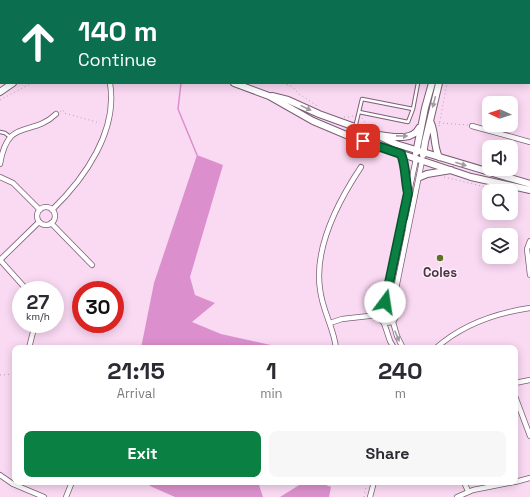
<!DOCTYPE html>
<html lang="en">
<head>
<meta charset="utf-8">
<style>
  body { margin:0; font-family:"Space Grotesk",sans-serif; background:#f7f7f7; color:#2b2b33; height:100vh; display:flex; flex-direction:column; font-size:15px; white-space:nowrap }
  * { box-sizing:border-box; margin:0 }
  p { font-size:13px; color:#7c7c81 }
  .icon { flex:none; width:22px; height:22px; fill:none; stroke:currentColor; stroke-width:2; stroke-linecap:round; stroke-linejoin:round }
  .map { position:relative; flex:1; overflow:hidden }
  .details { position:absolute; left:12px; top:345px; width:506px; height:140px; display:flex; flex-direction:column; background:#fff; border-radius:8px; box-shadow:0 2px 10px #0003 }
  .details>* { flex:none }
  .guide { position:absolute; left:0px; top:0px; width:530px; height:84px; box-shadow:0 2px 10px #0003; background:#0b6e4f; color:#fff; overflow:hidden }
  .needle { width:26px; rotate:273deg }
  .controls { position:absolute; left:482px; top:96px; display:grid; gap:8px }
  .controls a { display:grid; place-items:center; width:36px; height:36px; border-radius:8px; background:#fff; box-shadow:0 2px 10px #0003; font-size:20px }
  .speed { position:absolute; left:12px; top:281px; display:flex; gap:8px; font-size:20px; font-weight:700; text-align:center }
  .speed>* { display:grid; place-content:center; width:52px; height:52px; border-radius:50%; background:#fff; box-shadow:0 2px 10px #0003; line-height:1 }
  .speed small { font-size:10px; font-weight:400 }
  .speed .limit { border:6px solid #d22; background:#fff; color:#111 }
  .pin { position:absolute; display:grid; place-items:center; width:34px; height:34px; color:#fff; margin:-17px; border-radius:8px; box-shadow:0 2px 6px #0006 }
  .me { position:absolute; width:44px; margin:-22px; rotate:14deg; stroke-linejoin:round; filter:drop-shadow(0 0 3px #0008) }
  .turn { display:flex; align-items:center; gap:14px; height:84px; padding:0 12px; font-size:18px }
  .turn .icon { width:52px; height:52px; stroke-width:2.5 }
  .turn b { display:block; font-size:28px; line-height:34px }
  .eta { display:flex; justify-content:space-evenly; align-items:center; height:68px; text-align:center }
  .eta b { font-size:24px; font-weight:800; line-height:28px }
  .action { display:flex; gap:8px; margin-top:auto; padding:8px 12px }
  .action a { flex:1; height:46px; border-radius:8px; background:#0b8043; color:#fff; font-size:16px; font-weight:800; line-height:46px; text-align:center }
  .action a+a { background:#f7f7f7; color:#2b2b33 }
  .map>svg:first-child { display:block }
  .green { fill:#f9b7ec }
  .water { fill:#db90cd }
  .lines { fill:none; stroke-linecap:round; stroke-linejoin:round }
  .stream { stroke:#db90cd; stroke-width:1.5 }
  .lane-casing { stroke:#7c5f76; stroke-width:4.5 }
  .street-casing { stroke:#7c5f76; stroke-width:6 }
  .secondary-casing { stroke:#7c5f76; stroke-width:8 }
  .path { stroke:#baa0b4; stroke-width:1; stroke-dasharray:1 3; stroke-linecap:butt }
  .lane { stroke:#fff; stroke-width:2.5 }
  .street { stroke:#fff; stroke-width:4.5 }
  .secondary { stroke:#fff; stroke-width:6 }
  .oneway { fill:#a29ca0 }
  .route-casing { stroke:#07532c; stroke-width:10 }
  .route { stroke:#0b8043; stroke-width:7 }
  .poi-dot { fill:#5d7323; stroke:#ffebfa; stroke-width:1.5 }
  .labels { text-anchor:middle; stroke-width:3; stroke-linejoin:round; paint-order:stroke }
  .poi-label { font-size:13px; font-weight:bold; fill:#453842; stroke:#ffebfa }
</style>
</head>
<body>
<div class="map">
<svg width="530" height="497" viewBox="0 0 530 497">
  <rect width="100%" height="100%" fill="#fad9f3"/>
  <path class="green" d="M211,0h105l-105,1z
    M334,0h96l-97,1z"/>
  <path class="water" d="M197,155l26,10 -33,112 5,18 20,8 -23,19 29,12 63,14h-53l-15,-3 1,3h-76l13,-65z
    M148,482h114l-3,3 4,12h-88l-25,-11z
    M304,482h14l13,5 -2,10h-49z"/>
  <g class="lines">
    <path class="stream" d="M200,1v-1
      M181,83l-3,26 19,46"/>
    <g class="lane-casing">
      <path id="lane" d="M184,1l1,-1
        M359,112l49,10 5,-13
        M0,132l5,1 5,4
        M351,137l4,-9 7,-29 51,10 5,-26
        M398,246c7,-7 3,-20 12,-27"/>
    </g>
    <g class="street-casing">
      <path id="street" d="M98,0l1,1
        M90,1l2,-1
        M151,1v-1
        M0,20l1,2
        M472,126l58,16
        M416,159l-29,136 -4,10 -5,7 1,6 5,5 9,-1 4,-7 -3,-8 2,-18 26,-128
        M0,164c8,-48 31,-26 56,-50
        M0,177l13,6 27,27
        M37 216a9 9 0 1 1 18 0a9 9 0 1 1-18 0Z
        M52,210c33,-32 66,-79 58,-127
        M51,223l41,42
        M530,241l-3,8 3,26
        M0,260l39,-38
        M0,260l27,30
        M393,322l4,14 6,12
        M330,323l12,-4 36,-4
        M384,323l6,18 4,7
        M29,348l6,-24
        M336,348c-2,-20 -14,-38 -16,-59 -6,-41 19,-89 41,-122
        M436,348c26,-23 60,-35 94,-40
        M515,383l15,-3
        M515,396l15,40
        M0,475l13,9 31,13
        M464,482l4,9
        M515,482l15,-4
        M66,497l6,-15
        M370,497l4,-15
        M457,497l16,-7 41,-8"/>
    </g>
    <g class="secondary-casing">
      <path id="secondary" d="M482,1l1,-1
        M490,1l1,-1
        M234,83l35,13 44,25 38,16 120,40 59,13
        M0,92l13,-9
        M272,96l16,4 31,14 58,21 19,9 134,40
        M430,121c6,11 3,24 9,36
        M378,135c13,1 34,7 41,-7
        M416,153l9,-45 7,-25
        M401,154c5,12 4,26 7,39
        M423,155l2,-13 14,-59
        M420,177l7,-3 24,-4"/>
    </g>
    <path class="path" d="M498,1l1,-1
      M283,83l10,4 6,7 20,13
      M0,100l32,-17
      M60,112l3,-2 1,3 36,10
      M344,117h5l4,-1
      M362,118l4,6 14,5
      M439,123l29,2
      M439,126l8,-43
      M444,177l58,14
      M511,193l7,2
      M0,375l15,-1
      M364,497l3,-15"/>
    <use href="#lane" class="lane"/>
    <use href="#street" class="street"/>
    <use href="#secondary" class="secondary"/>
  </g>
  <defs><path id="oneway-solid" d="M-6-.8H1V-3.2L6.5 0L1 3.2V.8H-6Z"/></defs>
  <g class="oneway">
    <use href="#oneway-solid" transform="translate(434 102) rotate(104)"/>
    <use href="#oneway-solid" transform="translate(306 108) rotate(26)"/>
    <use href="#oneway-solid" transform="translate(402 136) rotate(1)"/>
    <use href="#oneway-solid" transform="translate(461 164) rotate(17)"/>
    <use href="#oneway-solid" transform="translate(397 336) rotate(67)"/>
  </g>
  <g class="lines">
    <g class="route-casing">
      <path id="route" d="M363,141l38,13c5,12 4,26 7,39l-23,109"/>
    </g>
    <use href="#route" class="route"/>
  </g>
  <circle class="poi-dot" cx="440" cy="258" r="4"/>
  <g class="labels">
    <g class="poi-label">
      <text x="440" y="277">Coles</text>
    </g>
  </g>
</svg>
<div class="controls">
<a><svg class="needle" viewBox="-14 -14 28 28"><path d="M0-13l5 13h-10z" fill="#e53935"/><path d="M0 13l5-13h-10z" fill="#7c7c81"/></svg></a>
<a><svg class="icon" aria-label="sound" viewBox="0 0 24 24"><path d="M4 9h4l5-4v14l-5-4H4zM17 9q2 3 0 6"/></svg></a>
<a><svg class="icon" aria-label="search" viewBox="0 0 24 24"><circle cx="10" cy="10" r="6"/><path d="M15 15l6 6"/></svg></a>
<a><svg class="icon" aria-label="layers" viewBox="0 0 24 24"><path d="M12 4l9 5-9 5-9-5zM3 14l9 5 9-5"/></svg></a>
</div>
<div class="speed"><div>27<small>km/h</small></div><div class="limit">30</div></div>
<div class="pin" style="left:363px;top:141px;background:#d93025"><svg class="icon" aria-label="arrive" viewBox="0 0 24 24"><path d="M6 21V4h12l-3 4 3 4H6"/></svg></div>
<svg class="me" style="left:385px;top:302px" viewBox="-20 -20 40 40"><circle r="19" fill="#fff"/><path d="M0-13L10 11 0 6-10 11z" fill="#0b8043"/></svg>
<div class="guide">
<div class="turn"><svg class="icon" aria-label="ahead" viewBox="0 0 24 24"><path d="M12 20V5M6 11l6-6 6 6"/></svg><div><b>140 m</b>Continue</div></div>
</div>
<section class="details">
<div class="eta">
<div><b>21:15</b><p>Arrival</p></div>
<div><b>1</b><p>min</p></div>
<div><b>240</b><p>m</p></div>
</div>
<div class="action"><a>Exit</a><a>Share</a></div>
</section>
</div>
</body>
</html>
